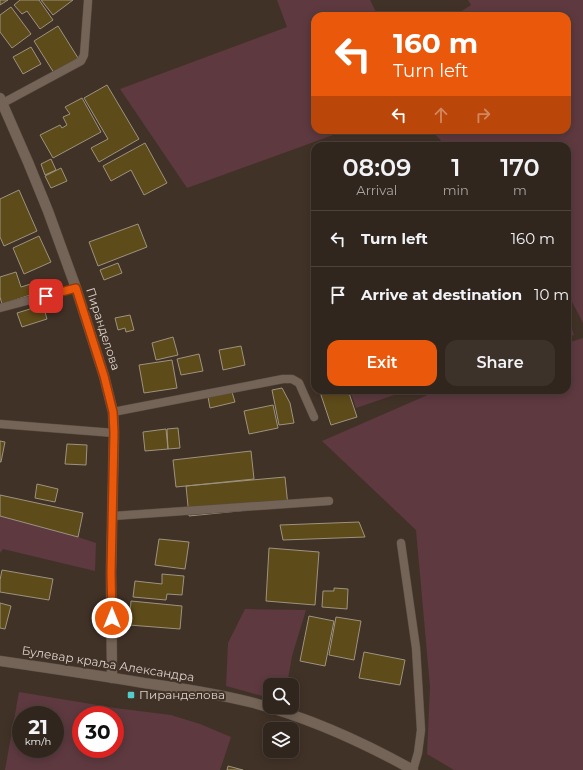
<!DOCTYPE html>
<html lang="en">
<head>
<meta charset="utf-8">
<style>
  body { margin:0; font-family:Montserrat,sans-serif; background:#3d322a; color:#f1f3f6; height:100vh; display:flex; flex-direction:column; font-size:15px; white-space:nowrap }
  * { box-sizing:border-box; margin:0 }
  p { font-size:13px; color:#a8a5a4 }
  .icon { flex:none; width:22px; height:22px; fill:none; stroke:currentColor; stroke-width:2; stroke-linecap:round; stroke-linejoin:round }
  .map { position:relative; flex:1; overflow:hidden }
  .drawer { position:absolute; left:311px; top:142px; width:260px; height:252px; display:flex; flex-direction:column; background:#31261d; border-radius:12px; box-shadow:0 2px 10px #0003,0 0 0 1px #4c433b }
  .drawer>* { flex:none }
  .banner { position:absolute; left:311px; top:12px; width:260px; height:122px; border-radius:12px; box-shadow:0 2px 10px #0003,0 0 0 1px #4c433b; background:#ea580c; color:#fff; overflow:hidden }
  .tools { position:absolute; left:263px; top:678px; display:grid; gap:8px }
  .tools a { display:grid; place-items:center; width:36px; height:36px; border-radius:8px; background:#31261d; box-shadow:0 2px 10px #0003,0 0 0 1px #4c433b; font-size:20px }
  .speed { position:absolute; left:12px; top:706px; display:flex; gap:8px; font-size:20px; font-weight:700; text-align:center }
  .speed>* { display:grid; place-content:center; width:52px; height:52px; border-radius:50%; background:#31261d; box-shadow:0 2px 10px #0003,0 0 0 1px #4c433b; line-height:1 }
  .speed small { font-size:10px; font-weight:400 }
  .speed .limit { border:6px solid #d22; background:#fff; color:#111 }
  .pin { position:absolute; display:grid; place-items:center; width:34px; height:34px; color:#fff; margin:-17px; border-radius:8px; box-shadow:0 2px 6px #0006 }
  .me { position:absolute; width:44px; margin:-22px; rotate:0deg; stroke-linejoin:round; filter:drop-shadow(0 0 3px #0008) }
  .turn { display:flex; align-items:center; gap:14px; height:84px; padding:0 16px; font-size:18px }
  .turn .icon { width:52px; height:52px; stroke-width:2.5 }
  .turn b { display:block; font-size:28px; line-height:34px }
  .lanes { display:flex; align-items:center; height:38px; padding:0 16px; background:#0003; justify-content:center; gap:20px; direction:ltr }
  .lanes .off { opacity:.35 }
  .eta { display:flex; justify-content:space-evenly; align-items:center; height:68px; text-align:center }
  .eta b { font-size:24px; font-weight:600; line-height:28px }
  .action { display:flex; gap:8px; margin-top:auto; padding:8px 16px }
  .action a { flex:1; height:46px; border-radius:12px; background:#ea580c; color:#fff; font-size:16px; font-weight:600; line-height:46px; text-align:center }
  .action a+a { background:#3d322a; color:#f1f3f6 }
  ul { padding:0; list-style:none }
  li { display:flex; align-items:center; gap:12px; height:56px; padding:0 16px; border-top:1px solid #4c433b }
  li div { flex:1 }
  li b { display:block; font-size:15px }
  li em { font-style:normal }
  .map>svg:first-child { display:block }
  .green { fill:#5e3940; fill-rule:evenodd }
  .building { fill:#5e4b1a; stroke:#9c9380 }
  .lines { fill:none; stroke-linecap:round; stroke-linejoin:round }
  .lane-casing { stroke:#5a4e44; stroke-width:9 }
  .street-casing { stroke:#5a4e44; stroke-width:11 }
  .secondary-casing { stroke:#5a4e44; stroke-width:11 }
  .lane { stroke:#746457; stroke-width:8 }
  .street { stroke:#746457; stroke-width:10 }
  .secondary { stroke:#746457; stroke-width:10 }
  .route-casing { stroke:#983908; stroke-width:10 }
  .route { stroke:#ea580c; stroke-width:7 }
  .poi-dot { fill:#53cdca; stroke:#413227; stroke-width:1.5 }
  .labels { text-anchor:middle; stroke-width:4; stroke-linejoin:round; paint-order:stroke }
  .street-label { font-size:12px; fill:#dcd2cb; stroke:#413227 }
  .poi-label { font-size:12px; fill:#dcd2cb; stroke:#413227; text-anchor:start }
</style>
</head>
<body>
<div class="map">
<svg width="583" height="770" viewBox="0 0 583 770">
  <rect width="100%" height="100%" fill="#413227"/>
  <path class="green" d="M277,0h93l8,16h-63v114h32l-160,58 -67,-99 167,-62z
    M468,0h115v323l-16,-31v-146h-121l-15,-16h136v-114h-113l17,-11z
    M567,313l7,22 -7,2z
    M583,338v432h-129l-27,-16 3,-67 -14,-157 -94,-89 117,-51h128v-47z
    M350,390h59l-53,18z
    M0,516l78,21 18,6 -1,28 -92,-22 -3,4z
    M245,609l61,1 -14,46 -5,29h-17v13l-44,-12 2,-43z
    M19,692l96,16 56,7 29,9 31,13 -11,33h-215zM21,715h34v34h-34zM81,715h34v34h-34z"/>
  <path class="building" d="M0,0h8l-8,5z
    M20,0h19l14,20 -13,9 -13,-18 -5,3 -8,-9z
    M41,0h32l-20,15z
    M11,7l20,27 -19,14 -12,-16v-17z
    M58,26l20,32 -24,15 -20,-32z
    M31,47l10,17 -18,10 -10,-17z
    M107,85l32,54 -40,23 -8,-14 17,-9 -24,-41z
    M82,98l19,34 -48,26 -13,-23 20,-10 2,3 5,-3 -4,-8 7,-3 -5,-7z
    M145,143l22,40 -23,12 -13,-25 -20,11 -8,-15z
    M51,159l5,11 -11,5 -4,-11z
    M61,168l6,13 -16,7 -6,-12z
    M19,190l18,41 -33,15 -4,-9v-38z
    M138,224l9,23 -49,19 -9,-24z
    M39,236l12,26 -27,12 -11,-26z
    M118,263l4,10 -18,7 -4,-10z
    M16,272l5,15 13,-4 3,10 -35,11 -2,-7v-20z
    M43,305l4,14 -25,8 -5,-14z
    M130,315l4,15 -8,2 -1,-4 -7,2 -3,-12z
    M173,337l5,18 -22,5 -4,-17z
    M241,346l4,19 -22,5 -4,-20z
    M199,354l4,17 -22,4 -4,-16z
    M172,360l5,28 -33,5 -5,-28z
    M282,388l8,15 4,20 -15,2 -7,-35z
    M325,390h23l9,27 -26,8 -11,-33z
    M232,392l3,10 -25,6 -2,-11z
    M273,405l5,23 -29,6 -5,-23z
    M178,428l2,20 -12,1 -1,-20z
    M166,429l2,20 -23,2 -2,-19z
    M0,441l5,1 -4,20h-1z
    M67,444l20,1 -1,20 -21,-1z
    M251,451l3,28 -78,8 -3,-27z
    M285,477l3,29 -99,10 -3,-30z
    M37,484l21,5 -3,13 -20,-4z
    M0,495l83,18 -5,24 -78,-21z
    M359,522l6,15 -82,3 -3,-15z
    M159,539l30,3 -4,27 -30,-4z
    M269,548l50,4 -4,53 -49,-4z
    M2,570l51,9 -4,21 -49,-8v-12z
    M162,574l22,2 -2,19 -15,-1 -1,6 -33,-3 2,-16 27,3z
    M334,588l14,1 -1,20 -25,-2 1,-16h11z
    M131,601l51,5 -2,23 -51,-4z
    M0,603l11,3 -6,23 -5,-1z
    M309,616l25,5 -9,45 -25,-5z
    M336,617l25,4 -7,39 -25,-5z
    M364,652l41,8 -5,25 -41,-7z
    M228,766l15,4h-16z"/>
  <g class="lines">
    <g class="lane-casing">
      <path id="lane" d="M3,103l78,-42 3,-6 4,-54
        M0,308l76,-20
        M113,412l170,-33h9l7,4 15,34
        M0,424l114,9
        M113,516l216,-15
        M401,543l15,105 5,82 -3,23 -5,17"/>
    </g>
    <g class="street-casing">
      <path id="street" d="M0,98l28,64 20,49 28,77 28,88 9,36 1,21 -3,140 1,105"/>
    </g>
    <g class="secondary-casing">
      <path id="secondary" d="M0,661c48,7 96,14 144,22 37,5 74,11 110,20 56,15 109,39 159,67"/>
    </g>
    <use href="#lane" class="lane"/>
    <use href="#street" class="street"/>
    <use href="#secondary" class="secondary"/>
  </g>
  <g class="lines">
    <g class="route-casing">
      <path id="route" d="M46,296l30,-8 28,88 9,36 1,21 -3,140 1,45"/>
    </g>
    <use href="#route" class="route"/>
  </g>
  <rect class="poi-dot" x="127" y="691" width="8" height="8" rx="2"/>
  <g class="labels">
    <g class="street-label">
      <text transform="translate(103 329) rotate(72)" y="4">Пиранделова</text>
      <text transform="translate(108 664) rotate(9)" y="4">Булевар краља Александра</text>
    </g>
    <g class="poi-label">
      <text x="139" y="699">Пиранделова</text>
    </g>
  </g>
</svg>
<div class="tools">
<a><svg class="icon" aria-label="search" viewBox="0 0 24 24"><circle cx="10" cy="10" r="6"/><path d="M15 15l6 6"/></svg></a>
<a><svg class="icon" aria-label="layers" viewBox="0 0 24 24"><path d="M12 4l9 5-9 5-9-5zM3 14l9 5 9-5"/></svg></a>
</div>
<div class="speed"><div>21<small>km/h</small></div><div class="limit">30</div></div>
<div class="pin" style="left:46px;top:296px;background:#d93025"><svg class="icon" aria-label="arrive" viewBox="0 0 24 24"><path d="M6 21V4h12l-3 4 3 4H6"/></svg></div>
<svg class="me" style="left:112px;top:618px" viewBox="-20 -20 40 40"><circle r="17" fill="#ea580c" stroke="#fff" stroke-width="3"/><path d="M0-11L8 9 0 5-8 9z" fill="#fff"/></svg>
<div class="banner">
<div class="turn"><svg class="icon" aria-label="left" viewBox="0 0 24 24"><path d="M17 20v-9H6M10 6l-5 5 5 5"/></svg><div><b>160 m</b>Turn left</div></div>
<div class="lanes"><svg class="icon" aria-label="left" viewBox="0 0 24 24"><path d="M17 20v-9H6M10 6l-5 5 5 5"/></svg><svg class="icon off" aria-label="ahead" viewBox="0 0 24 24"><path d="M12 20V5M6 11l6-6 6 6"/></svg><svg class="icon off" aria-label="right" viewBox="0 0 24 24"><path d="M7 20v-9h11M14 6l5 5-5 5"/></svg></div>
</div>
<section class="drawer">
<div class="eta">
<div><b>08:09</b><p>Arrival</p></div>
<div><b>1</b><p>min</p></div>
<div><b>170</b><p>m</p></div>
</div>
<ul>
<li><svg class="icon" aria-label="left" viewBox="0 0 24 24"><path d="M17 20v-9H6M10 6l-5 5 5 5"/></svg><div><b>Turn left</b></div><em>160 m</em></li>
<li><svg class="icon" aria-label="arrive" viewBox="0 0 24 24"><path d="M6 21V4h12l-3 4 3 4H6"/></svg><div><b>Arrive at destination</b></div><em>10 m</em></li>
</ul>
<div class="action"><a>Exit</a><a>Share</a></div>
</section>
</div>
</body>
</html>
